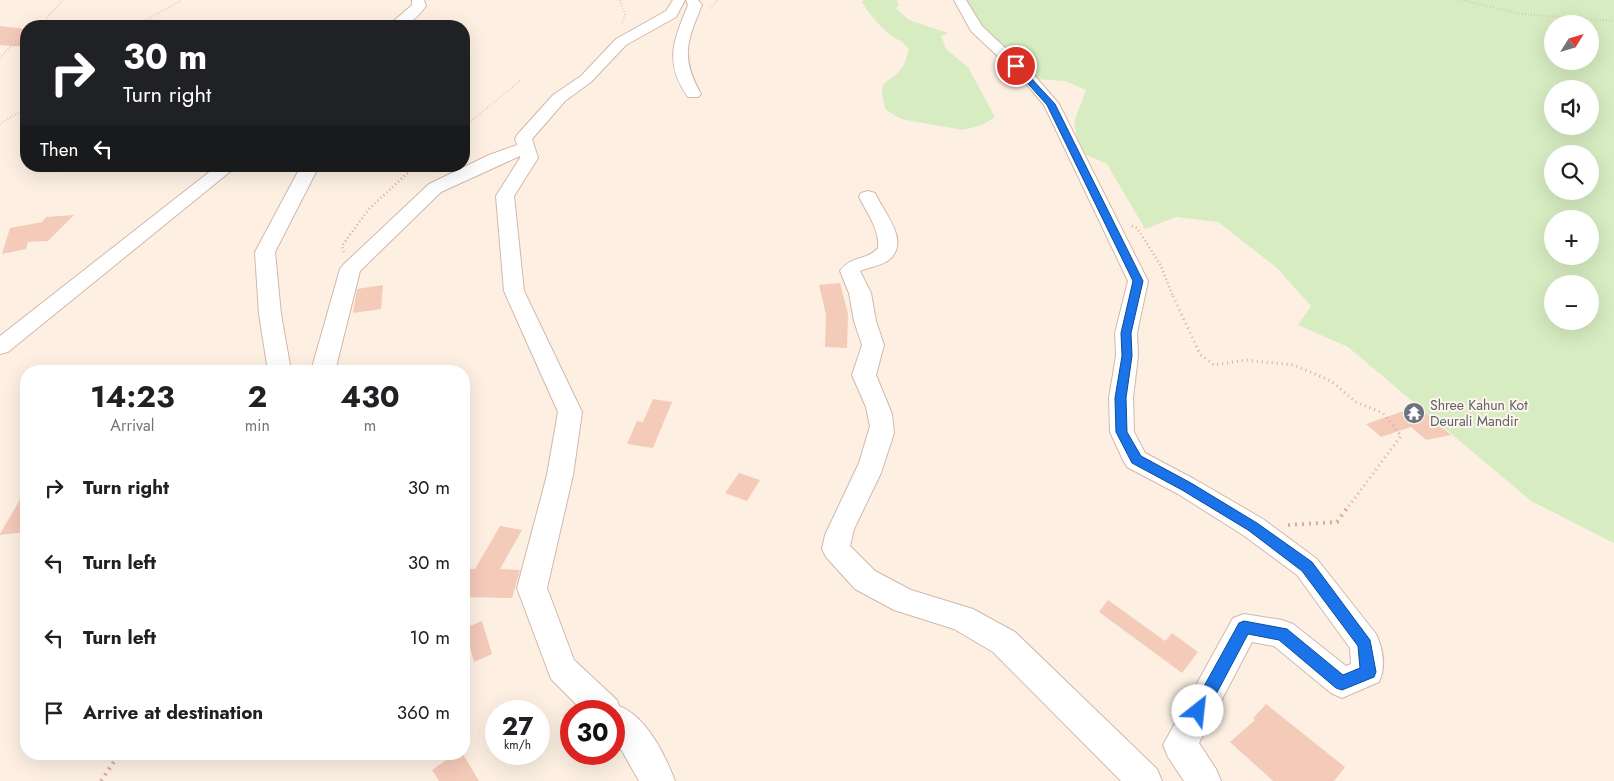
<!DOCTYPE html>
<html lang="en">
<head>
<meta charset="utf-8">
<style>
  body { margin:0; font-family:Jost,sans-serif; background:#f6f6f6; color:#202124; height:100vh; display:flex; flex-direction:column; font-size:19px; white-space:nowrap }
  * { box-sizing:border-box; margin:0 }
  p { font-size:16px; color:#757577 }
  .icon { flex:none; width:28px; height:28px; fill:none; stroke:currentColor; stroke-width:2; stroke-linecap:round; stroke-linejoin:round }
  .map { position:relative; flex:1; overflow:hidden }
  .drawer { position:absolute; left:20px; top:365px; width:450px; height:395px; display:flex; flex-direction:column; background:#fff; border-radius:20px; box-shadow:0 5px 20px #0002 }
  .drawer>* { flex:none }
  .top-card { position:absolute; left:20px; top:20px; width:450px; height:152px; border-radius:20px; box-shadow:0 5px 20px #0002; background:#202124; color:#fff; overflow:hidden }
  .needle { width:32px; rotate:53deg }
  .buttons { position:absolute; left:1544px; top:15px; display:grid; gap:10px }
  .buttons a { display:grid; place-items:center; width:55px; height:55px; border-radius:50%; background:#fff; box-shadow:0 5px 20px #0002; font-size:25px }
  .speed { position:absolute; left:485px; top:700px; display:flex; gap:10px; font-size:25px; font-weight:700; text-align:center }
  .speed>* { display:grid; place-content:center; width:65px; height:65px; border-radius:50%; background:#fff; box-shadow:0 5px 20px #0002; line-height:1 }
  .speed small { font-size:12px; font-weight:400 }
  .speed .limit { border:8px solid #d22; background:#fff; color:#111 }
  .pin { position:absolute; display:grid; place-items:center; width:42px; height:42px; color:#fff; margin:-21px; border:2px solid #fff; border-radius:50%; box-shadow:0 1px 5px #0007 }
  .me { position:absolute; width:55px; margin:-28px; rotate:29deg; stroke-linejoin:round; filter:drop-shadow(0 0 4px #0008) }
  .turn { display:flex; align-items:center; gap:18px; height:105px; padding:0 20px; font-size:22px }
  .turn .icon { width:65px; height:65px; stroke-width:2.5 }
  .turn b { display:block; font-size:35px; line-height:42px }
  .then { display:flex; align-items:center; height:48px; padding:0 20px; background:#0003; gap:10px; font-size:19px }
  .eta { display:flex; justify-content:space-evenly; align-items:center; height:85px; text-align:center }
  .eta b { font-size:30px; font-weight:700; line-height:35px }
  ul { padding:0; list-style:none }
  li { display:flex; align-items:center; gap:15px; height:75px; padding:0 20px }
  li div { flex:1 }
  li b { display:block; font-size:19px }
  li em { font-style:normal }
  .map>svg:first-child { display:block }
  .green { fill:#d7ecc1; fill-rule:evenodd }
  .building { fill:#f4cab9 }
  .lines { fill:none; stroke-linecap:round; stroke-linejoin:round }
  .minor-casing { stroke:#d1b8ac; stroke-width:2 }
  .path-far3 { stroke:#d9ad9c; stroke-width:2; stroke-dasharray:0.5 2.5; stroke-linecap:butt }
  .path-far2 { stroke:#d9ad9c; stroke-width:2.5; stroke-dasharray:1 3; stroke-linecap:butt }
  .path-far1 { stroke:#d9ad9c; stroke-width:3; stroke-dasharray:1 4; stroke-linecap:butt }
  .path { stroke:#d9ad9c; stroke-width:4; stroke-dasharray:2 5; stroke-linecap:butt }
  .minor { fill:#fff; fill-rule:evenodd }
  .route { fill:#1a73e8; stroke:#114b97 }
  .labels { text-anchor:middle; stroke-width:4; stroke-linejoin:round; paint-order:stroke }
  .worship-label { font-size:14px; fill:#5b616d; stroke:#fff5eb; text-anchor:start }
</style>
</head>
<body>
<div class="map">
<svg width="1614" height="781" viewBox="0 0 1614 781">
  <rect width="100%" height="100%" fill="#fdf0e3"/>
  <path class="green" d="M864,0h34l-1,2 2,3 -3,4 13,11 39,13 -7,3 5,13 22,18 27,50 -13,8 -19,5 -62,-11 -15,-9c-9,-32 -2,-22 15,-41 4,-5 6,-13 8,-19 -4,-9 -15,-11 -21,-17 -10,-9 -20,-20 -26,-31z
    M966,0h648v543l-83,-42 -183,-154 -50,-22 13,-19 -34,-38 -59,-46 -42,-5 -31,12 -38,-65 -27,-12 -6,-30 12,-32 -21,-9 -30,-2 -50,-49zM1552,24h38v37h-38zM1552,89h38v37h-38zM1552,154h38v37h-38zM1552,219h38v37h-38zM1552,284h38v37h-38z"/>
  <path class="building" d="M0,26l26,3v18l-26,-2z
    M74,215l-26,26 -20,1 -2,7 -24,5 8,-26 32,-6 4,-5z
    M840,283l8,31 -1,34 -22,-1 1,-32 -7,-30z
    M383,285l-2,24 -28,4 4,-24z
    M653,399l19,3 -19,46 -26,-4 10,-23 6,1z
    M1418,406l33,29 -25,5 -15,-13 -30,10 -15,-13z
    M739,473l21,7 -13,21 -22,-8z
    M26,489v43l-26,3v-1z
    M500,526l22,4 -22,39 20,1 -8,28 -48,-1v-17l4,-11h7z
    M1108,600l57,41 7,-8 26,19 -16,21 -83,-61z
    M482,621l10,33 -18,8 -9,-34z
    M1266,704l79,63 -11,14h-61l-43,-39 25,-22 -2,-2z
    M455,754h8l16,27h-40l-7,-11z"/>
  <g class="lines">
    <g class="minor-casing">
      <path id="minor" d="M412,0h12l2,6c-12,16 -19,20 -38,20l24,-21z
        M673,0h12l-9,17 -50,28 -35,37 -26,19 -33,38 6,19 -24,38 10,95 58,121 -9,63 -26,113 27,72 43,40 2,6c28,11 46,49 56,75h-36l-17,-30 -8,-9v-31h-31l-32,-32 -34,-91 30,-113 11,-63 -54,-121 -8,-95 24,-38v-2l-79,36 -81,79 -25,100h-24l29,-102 3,-4 86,-81 60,-29 28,-10 -2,-6 2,-4 36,-40 28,-19 35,-37 50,-28z
        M686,0h12l4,5c-15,36 -22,52 -1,89l-3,3h-10c-25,-35 -14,-57 0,-92z
        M954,0h12l16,26 52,49 25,29 89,177 -11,52 1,23 -5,42 1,34 11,21 51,27 67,39 54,40 59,75c7,15 10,33 3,48l-37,16 -11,-5 -57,-47 -22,-4 -53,101 17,26 5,12h-37l-16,-24 -5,-12 70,-127 11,-4 38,6 11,4 53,42 5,-2 -1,-16 -53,-73 -54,-40 -65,-41 -51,-27 -4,-7 -13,-28 -1,-34 7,-42 -1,-23 13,-52 -84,-176 -20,-24 -53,-50z
        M217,166h20l-229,186 -8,2v-18z
        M301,166h18l-44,86 6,62 10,57h-23l-9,-57 -4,-62z
        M868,191l7,2 2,4c9,18 33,45 12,63 -8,6 -20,7 -29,11l11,22 5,28 8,24 -8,30 16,39 2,19 -13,40 -27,56 -4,17 25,25 36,19 62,19 42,23 142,137 5,12h-41l-128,-129 -39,-23 -60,-19 -39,-21 -29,-32 -4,-8 3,-14 34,-72 11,-37 -4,-19 -14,-32 10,-30 -8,-24 -5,-28 -9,-22c11,-16 27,-10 38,-23 2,-18 -11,-35 -19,-51l2,-4z"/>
    </g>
    <path class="path-far3" d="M620,0l5,14 -3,10
      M1461,0l60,14 93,7
      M710,8l8,-8
      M49,26l-3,-7 17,-19
      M135,26l47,-26
      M0,58l10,-11 16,-7
      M0,124l26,-16
      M464,127l57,-47"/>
    <path class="path-far2" d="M1132,226l5,2 24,38 12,31
      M344,252l-2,-6 26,-36 47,-44"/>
    <path class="path-far1" d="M1173,296l27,58 14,11 32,-5 48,5 37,16 25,21 27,11 18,23 -55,74"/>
    <path class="path" d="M1288,525l49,-3 10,-14
      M101,781l18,-27"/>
    <use href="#minor" class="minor"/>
  </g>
  <path class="route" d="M1013,64h5l37,40 88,177 -12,52 1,23 -6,42 1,34 14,24 50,27 66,40 55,39 58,78 6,32 -2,5 -32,13 -6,-2 -57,-48 -31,-6 -44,83 -6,2 -5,-2 -2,-6 2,-5 46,-83 5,-2 43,8 56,46 17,-7 -2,-22 -56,-75 -54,-41 -66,-40 -50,-27 -16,-31 -1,-34 7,-42 -1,-23 12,-52 -86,-176 -34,-38z"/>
  <defs>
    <g id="temple-disc" transform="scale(1.125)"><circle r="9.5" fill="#6b7280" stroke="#fff5eb"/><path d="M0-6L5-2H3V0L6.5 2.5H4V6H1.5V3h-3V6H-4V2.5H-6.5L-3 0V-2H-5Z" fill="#fff"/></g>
  </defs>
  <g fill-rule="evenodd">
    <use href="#temple-disc" x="1414" y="413"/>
  </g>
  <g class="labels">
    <g class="worship-label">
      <text x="1430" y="410">Shree Kahun Kot<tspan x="1430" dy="16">Deurali Mandir</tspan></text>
    </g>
  </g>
</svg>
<div class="buttons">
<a><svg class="needle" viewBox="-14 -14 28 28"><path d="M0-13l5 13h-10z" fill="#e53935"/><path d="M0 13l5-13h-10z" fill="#757577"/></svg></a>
<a><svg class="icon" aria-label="sound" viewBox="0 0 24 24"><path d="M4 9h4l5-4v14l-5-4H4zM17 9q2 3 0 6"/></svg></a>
<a><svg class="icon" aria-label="search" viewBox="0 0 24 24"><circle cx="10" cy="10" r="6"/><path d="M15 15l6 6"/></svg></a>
<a>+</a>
<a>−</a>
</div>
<div class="speed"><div>27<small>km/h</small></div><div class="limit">30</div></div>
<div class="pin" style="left:1016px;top:66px;background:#d93025"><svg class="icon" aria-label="arrive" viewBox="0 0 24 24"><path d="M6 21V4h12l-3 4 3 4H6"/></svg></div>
<svg class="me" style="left:1198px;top:711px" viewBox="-20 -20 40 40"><circle r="19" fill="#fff"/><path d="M0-13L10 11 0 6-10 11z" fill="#1a73e8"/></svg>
<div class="top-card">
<div class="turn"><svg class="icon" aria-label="right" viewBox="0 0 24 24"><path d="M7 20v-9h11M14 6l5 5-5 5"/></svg><div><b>30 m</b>Turn right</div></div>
<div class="then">Then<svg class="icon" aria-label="left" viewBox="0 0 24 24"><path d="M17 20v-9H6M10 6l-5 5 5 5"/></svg></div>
</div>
<section class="drawer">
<div class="eta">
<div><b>14:23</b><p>Arrival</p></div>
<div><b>2</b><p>min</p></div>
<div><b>430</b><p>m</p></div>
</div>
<ul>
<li><svg class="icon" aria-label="right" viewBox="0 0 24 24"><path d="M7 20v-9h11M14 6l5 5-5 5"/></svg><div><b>Turn right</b></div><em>30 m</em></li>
<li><svg class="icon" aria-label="left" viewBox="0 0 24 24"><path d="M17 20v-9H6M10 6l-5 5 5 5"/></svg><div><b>Turn left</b></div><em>30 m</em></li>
<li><svg class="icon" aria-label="left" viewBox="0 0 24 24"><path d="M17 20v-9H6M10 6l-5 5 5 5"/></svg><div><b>Turn left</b></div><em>10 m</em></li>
<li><svg class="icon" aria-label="arrive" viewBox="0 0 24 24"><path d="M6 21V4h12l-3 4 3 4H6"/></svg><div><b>Arrive at destination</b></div><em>360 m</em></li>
</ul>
</section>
</div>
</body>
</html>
